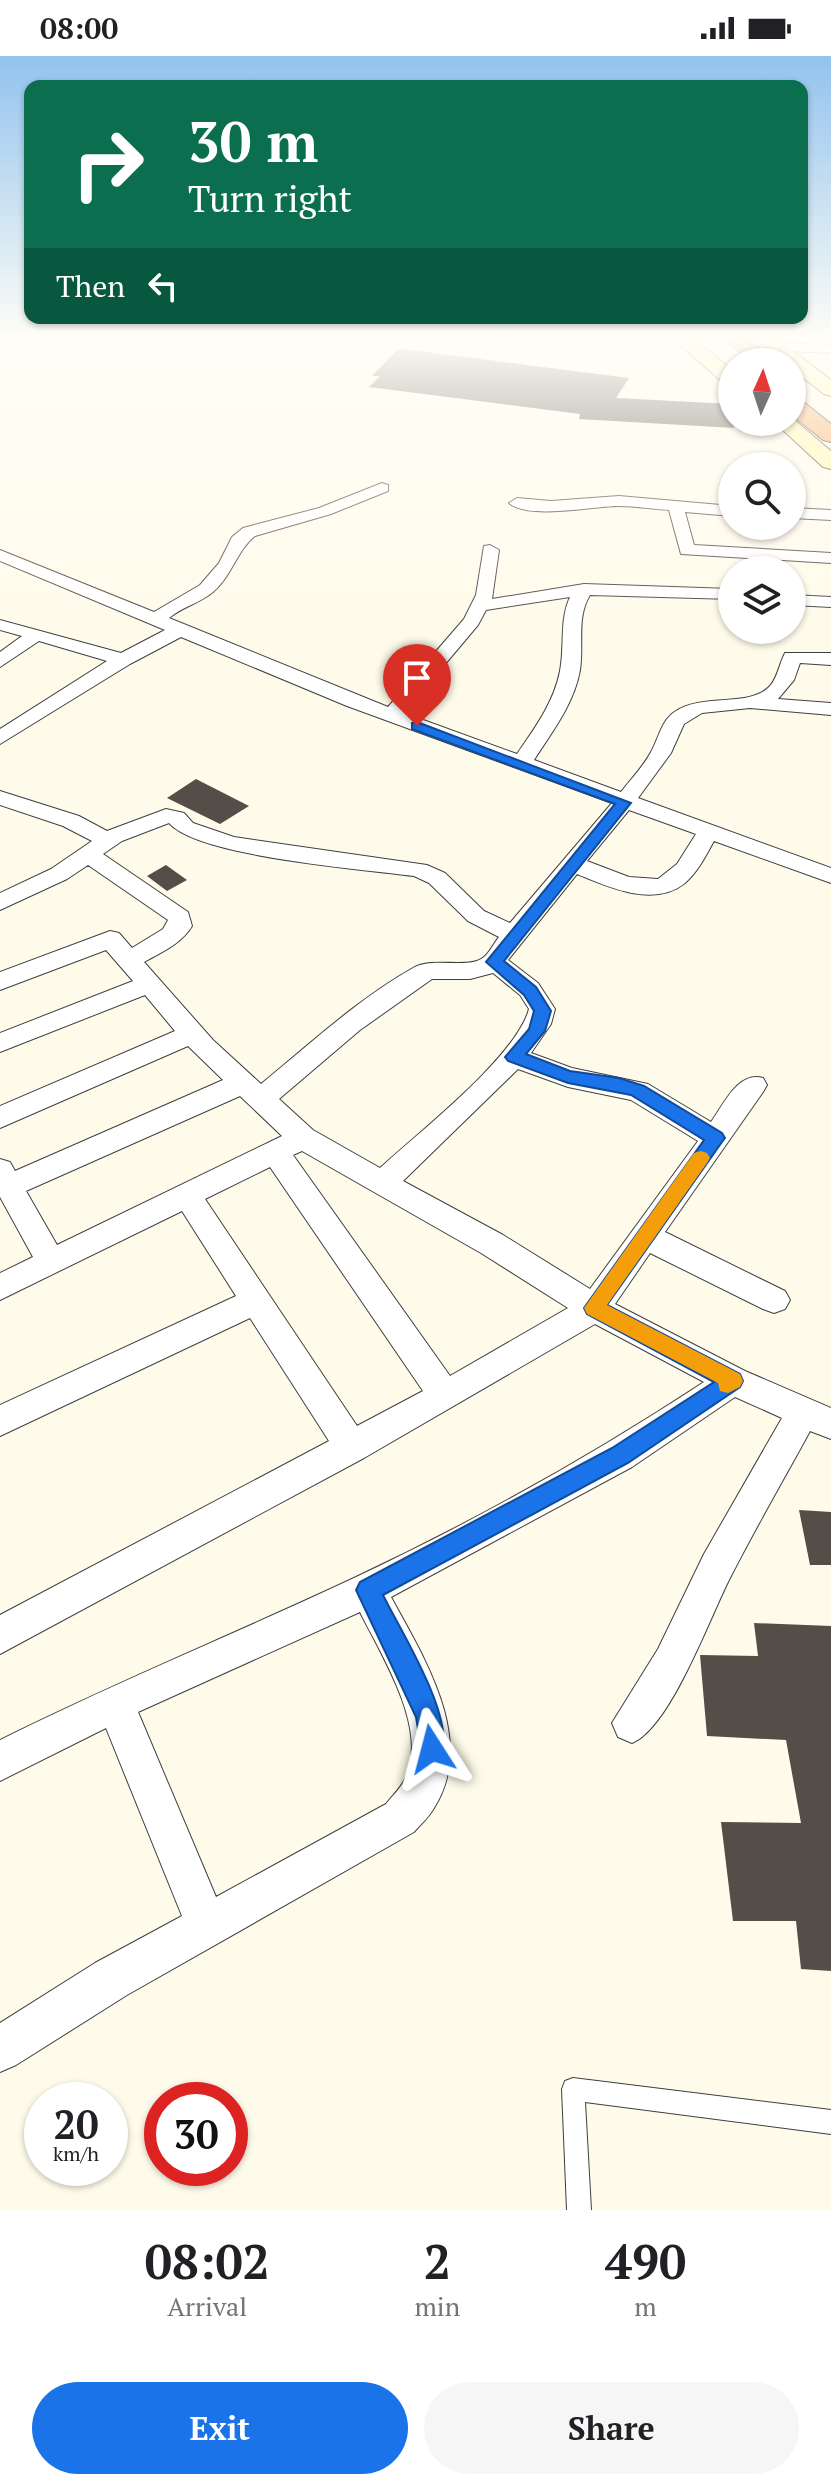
<!DOCTYPE html>
<html lang="en">
<head>
<meta charset="utf-8">
<style>
  body { margin:0; font-family:"PT Serif",serif; background:#f6f6f6; color:#202124; height:100vh; display:flex; flex-direction:column; font-size:30px; white-space:nowrap }
  * { box-sizing:border-box; margin:0 }
  p { font-size:26px; color:#757577 }
  .icon { flex:none; width:44px; height:44px; fill:none; stroke:currentColor; stroke-width:2; stroke-linecap:round; stroke-linejoin:round }
  .map { position:relative; height:2154px; overflow:hidden }
  .side { display:flex; flex-direction:column; background:#fff; flex:1 }
  .side>* { flex:none }
  .guide { position:absolute; left:24px; top:24px; width:784px; height:244px; border-radius:16px; box-shadow:0 2px 6px #0004; background:#0b6e4f; color:#fff; overflow:hidden }
  .needle { width:52px; rotate:3deg }
  .tools { position:absolute; left:718px; top:292px; display:grid; gap:16px }
  .tools a { display:grid; place-items:center; width:88px; height:88px; border-radius:50%; background:#fff; box-shadow:0 2px 6px #0004; font-size:40px }
  .speed { position:absolute; left:24px; top:2026px; display:flex; gap:16px; font-size:40px; font-weight:700; text-align:center }
  .speed>* { display:grid; place-content:center; width:104px; height:104px; border-radius:50%; background:#fff; box-shadow:0 2px 6px #0004; line-height:1 }
  .speed small { font-size:20px; font-weight:400 }
  .speed .limit { border:12px solid #d22; background:#fff; color:#111 }
  .pin { position:absolute; display:grid; place-items:center; width:68px; height:68px; color:#fff; margin:-82px -34px; border-radius:50% 50% 50% 0; rotate:-45deg; box-shadow:0 0 8px #0007 }
  .pin .icon { rotate:45deg }
  .me { position:absolute; width:88px; margin:-44px; rotate:351deg; stroke-linejoin:round; filter:drop-shadow(0 0 6px #0008) }
  .turn { display:flex; align-items:center; gap:28px; height:168px; padding:0 32px; font-size:36px }
  .turn .icon { width:104px; height:104px; stroke-width:2.5 }
  .turn b { display:block; font-size:56px; line-height:68px }
  .then { display:flex; align-items:center; height:76px; padding:0 32px; background:#0003; gap:16px; font-size:30px }
  .eta { display:flex; justify-content:space-evenly; align-items:center; height:136px; text-align:center }
  .eta b { font-size:48px; font-weight:600; line-height:56px }
  .action { display:flex; gap:16px; margin-top:auto; padding:16px 32px }
  .action a { flex:1; height:92px; border-radius:48px; background:#1a73e8; color:#fff; font-size:32px; font-weight:600; line-height:92px; text-align:center }
  .action a+a { background:#f6f6f6; color:#202124 }
  .status { display:flex; justify-content:space-between; align-items:center; height:56px; padding:0 40px; background:#fff; direction:ltr }
  .status svg { height:22px; fill:currentColor }
  .map>svg:first-child { display:block }
  .building { fill:#554d48 }
  .lines { fill:none; stroke-linecap:round; stroke-linejoin:round }
  .lane-casing { stroke:#3f3f3f; stroke-width:2 }
  .street-casing { stroke:#3f3f3f; stroke-width:2 }
  .secondary-casing { stroke:#2e2e2e; stroke-width:2 }
  .highway-casing { stroke:#1d1d1d; stroke-width:2 }
  .lane { fill:#fff; fill-rule:evenodd }
  .street { fill:#fff; fill-rule:evenodd }
  .secondary { fill:#fff7a6; fill-rule:evenodd }
  .highway { fill:#f6a152; fill-rule:evenodd }
  .route { fill:#1a73e8; stroke:#114b97; stroke-width:2 }
  .slow { fill:#f59e0b }
</style>
</head>
<body>
<div class="status"><b>08:00</b><svg viewBox="0 0 49 12"><path d="M0 12V9h3v3zM5 12V6h3v6zM10 12V3h3v9zM15 12V0h3v12zM26 1h20v11H26zM47 4h2v5h-2z"/></svg></div>
<div class="map">
<svg width="831" height="2154" viewBox="0 0 831 2154">
  <rect width="100%" height="100%" fill="#fffbeb"/>
  <path class="building" d="M402,293l227,29 -13,20 116,6 2,24 -155,-9 1,-5 -211,-27 11,-11h-8l25,-26z
    M196,723l53,27 -29,18 -53,-26z
    M166,809l21,15 -20,11 -20,-15z
    M799,1454l32,2v53h-21z
    M754,1567l77,3v345l-30,-2 -5,-48h-63l-12,-99 80,1 -15,-83 -79,-4 -7,-81 58,1z"/>
  <g class="lines">
    <g class="lane-casing">
      <path id="lane" d="M573,2022l258,32v24l-246,-32 6,108h-24l-5,-121 3,-8z"/>
    </g>
    <g class="street-casing">
      <path id="street" d="M775,287l56,2v8l-61,-3 -2,-3z
        M382,427l6,2v6l-57,23 -76,22c-18,14 -23,40 -42,56 -13,11 -31,15 -44,26l219,89 76,-88 12,-24 8,-49 6,-1 9,5 -7,49 92,-15 148,5v10l-142,-4c-14,23 -6,49 -10,75 -6,34 -28,62 -46,90l87,32c10,-13 22,-25 30,-40 8,-14 10,-32 25,-41 27,-18 74,-3 94,-25 8,-9 9,-22 15,-33h46v12l-31,-2 -6,17 -16,19 53,4v12l-81,-7 -48,5 -18,11 -13,29 -33,45 193,70v15l-117,-42c-8,14 -16,31 -29,42 -31,25 -77,4 -108,-9l-69,86 30,23 17,26 -4,15 -20,29 41,15 76,16 63,38c13,-18 27,-51 52,-44l4,7 -4,7 -98,140 120,59 5,9 -5,9 -11,4 -11,-4 -113,-56 -35,51 130,67 86,37v31l-21,-8c-26,48 -54,96 -79,145 -21,40 -60,151 -99,167l-14,-6 -6,-14 46,-74 46,-95 78,-136 -47,-21 -103,70 -241,130c33,61 86,143 43,211 -5,9 -13,16 -20,24l-287,163 -111,70 -16,7v-49l95,-60 87,-47 -76,-188 -106,53v-41c116,-58 237,-107 354,-162 121,-57 239,-123 350,-196l-109,-58 -231,134 -364,196v-39l329,-174 -79,-123 -250,118v-31l236,-109 -54,-85 -182,89v-27l33,-16 -33,-60v-38l10,3 5,9 208,-91 -35,-34 -188,82v-22l175,-75 -30,-36 -145,57v-19l133,-52 -27,-31 -106,40v-18l110,-41 9,2 13,15 31,-19 5,-9 -80,-55 -21,14 -67,31v-17l51,-24 41,-28 -29,-15 -63,-21v-14l79,25 28,15 59,-22 18,4 9,10 41,14 193,28 18,8 39,38 26,12 102,-120 -265,-97 -166,-69 -51,27 -130,80v-15l107,-68 -68,-20 -39,26v-15l22,-16 -22,-6v-10l121,33 44,-23 -165,-69v-11l154,62 46,-27 19,-22 13,-26 11,-9 76,-20zM570,541c-11,24 -5,49 -10,74 -6,31 -25,57 -43,83l-113,-41 74,-88 8,-15zM629,754l67,24 -19,30 -19,15 -29,-2 -42,-16zM169,767c30,34 194,46 245,53l15,7 39,38 31,16c-5,6 -9,15 -15,20 -15,13 -51,-1 -71,11 -55,31 -103,76 -152,116l-48,-44 -69,-78c18,-10 37,-18 48,-36l-4,-14 -85,-58 19,-13zM493,917l27,22 9,14c-13,48 -110,123 -149,159l-67,-38 -34,-31 81,-69 72,-51h38zM518,1013l50,18 63,13 67,41 -108,148 -87,-54 -100,-54zM240,1040l42,40 -225,109 -31,-54zM302,1095l179,102 87,55 -118,68 -157,-221zM270,1111l153,224 -66,35 -152,-227zM360,1556c21,43 70,118 45,167 -4,9 -13,17 -19,25l-170,93 -78,-185z
        M619,440l113,10v10l-47,-4 9,33 137,8v10l-150,-9 -12,-44c-17,-1 -34,-4 -50,-4 -26,0 -91,14 -110,-3l8,-5 34,3z
        M792,452l39,2v10l-39,-2z
        M792,539l39,2v10l-39,-2z"/>
    </g>
    <g class="secondary-casing">
      <path id="secondary" d="M672,282h21l39,32v16l-7,-2z
        M755,282h21l55,42v16l-7,-2 -32,-25v-7h-9z
        M792,362l39,33v18l-8,-2 -49,-45h18z"/>
    </g>
    <g class="highway-casing">
      <path id="highway" d="M724,282h23l28,24h-24z
        M792,341l8,2 31,25v18l-8,-2 -31,-25z"/>
    </g>
    <use href="#lane" class="lane"/>
    <use href="#street" class="street"/>
    <use href="#secondary" class="secondary"/>
    <use href="#highway" class="highway"/>
  </g>
  <linearGradient id="sky" x2="0" y2="1"><stop stop-color="#91c3ee"/><stop offset="0.48" stop-color="#fffdf6"/><stop offset="1" stop-color="#fffdf6" stop-opacity="0"/></linearGradient>
  <rect width="831" height="584" fill="url(#sky)"/>
  <path class="route" d="M417,666l214,81 -127,158 32,26 15,24 -6,20 -19,23 44,17 49,7 25,8 78,47 3,5 -3,4 -115,163 133,69 3,7 -3,6 -112,76 -245,132c18,37 74,124 58,163l-9,4 -9,-4 -7,-41 -60,-127 4,-8 252,-134 102,-66 -127,-68 -3,-6 120,-168 -73,-45 -63,-12 -60,-22 -3,-4 24,-28 5,-18 -10,-16 -38,-33 129,-158 -203,-75v-6z"/>
  <path class="slow" d="M701,1095l6,2 3,5 -3,5 -100,142 133,69 3,7 -3,6 -12,6 -8,-2 -2,-8 -131,-69 -3,-6 110,-155z"/>
</svg>
<div class="tools">
<a><svg class="needle" viewBox="-14 -14 28 28"><path d="M0-13l5 13h-10z" fill="#e53935"/><path d="M0 13l5-13h-10z" fill="#757577"/></svg></a>
<a><svg class="icon" aria-label="search" viewBox="0 0 24 24"><circle cx="10" cy="10" r="6"/><path d="M15 15l6 6"/></svg></a>
<a><svg class="icon" aria-label="layers" viewBox="0 0 24 24"><path d="M12 4l9 5-9 5-9-5zM3 14l9 5 9-5"/></svg></a>
</div>
<div class="speed"><div>20<small>km/h</small></div><div class="limit">30</div></div>
<div class="pin" style="left:417px;top:670px;background:#d93025"><svg class="icon" aria-label="arrive" viewBox="0 0 24 24"><path d="M6 21V4h12l-3 4 3 4H6"/></svg></div>
<svg class="me" style="left:432px;top:1693px" viewBox="-20 -20 40 40"><path d="M0-17L14 15 0 8-14 15z" fill="#1a73e8" stroke="#fff" stroke-width="4"/></svg>
<div class="guide">
<div class="turn"><svg class="icon" aria-label="right" viewBox="0 0 24 24"><path d="M7 20v-9h11M14 6l5 5-5 5"/></svg><div><b>30 m</b>Turn right</div></div>
<div class="then">Then<svg class="icon" aria-label="left" viewBox="0 0 24 24"><path d="M17 20v-9H6M10 6l-5 5 5 5"/></svg></div>
</div>
</div>
<section class="side">
<div class="eta">
<div><b>08:02</b><p>Arrival</p></div>
<div><b>2</b><p>min</p></div>
<div><b>490</b><p>m</p></div>
</div>
<div class="action"><a>Exit</a><a>Share</a></div>
</section>
</body>
</html>
